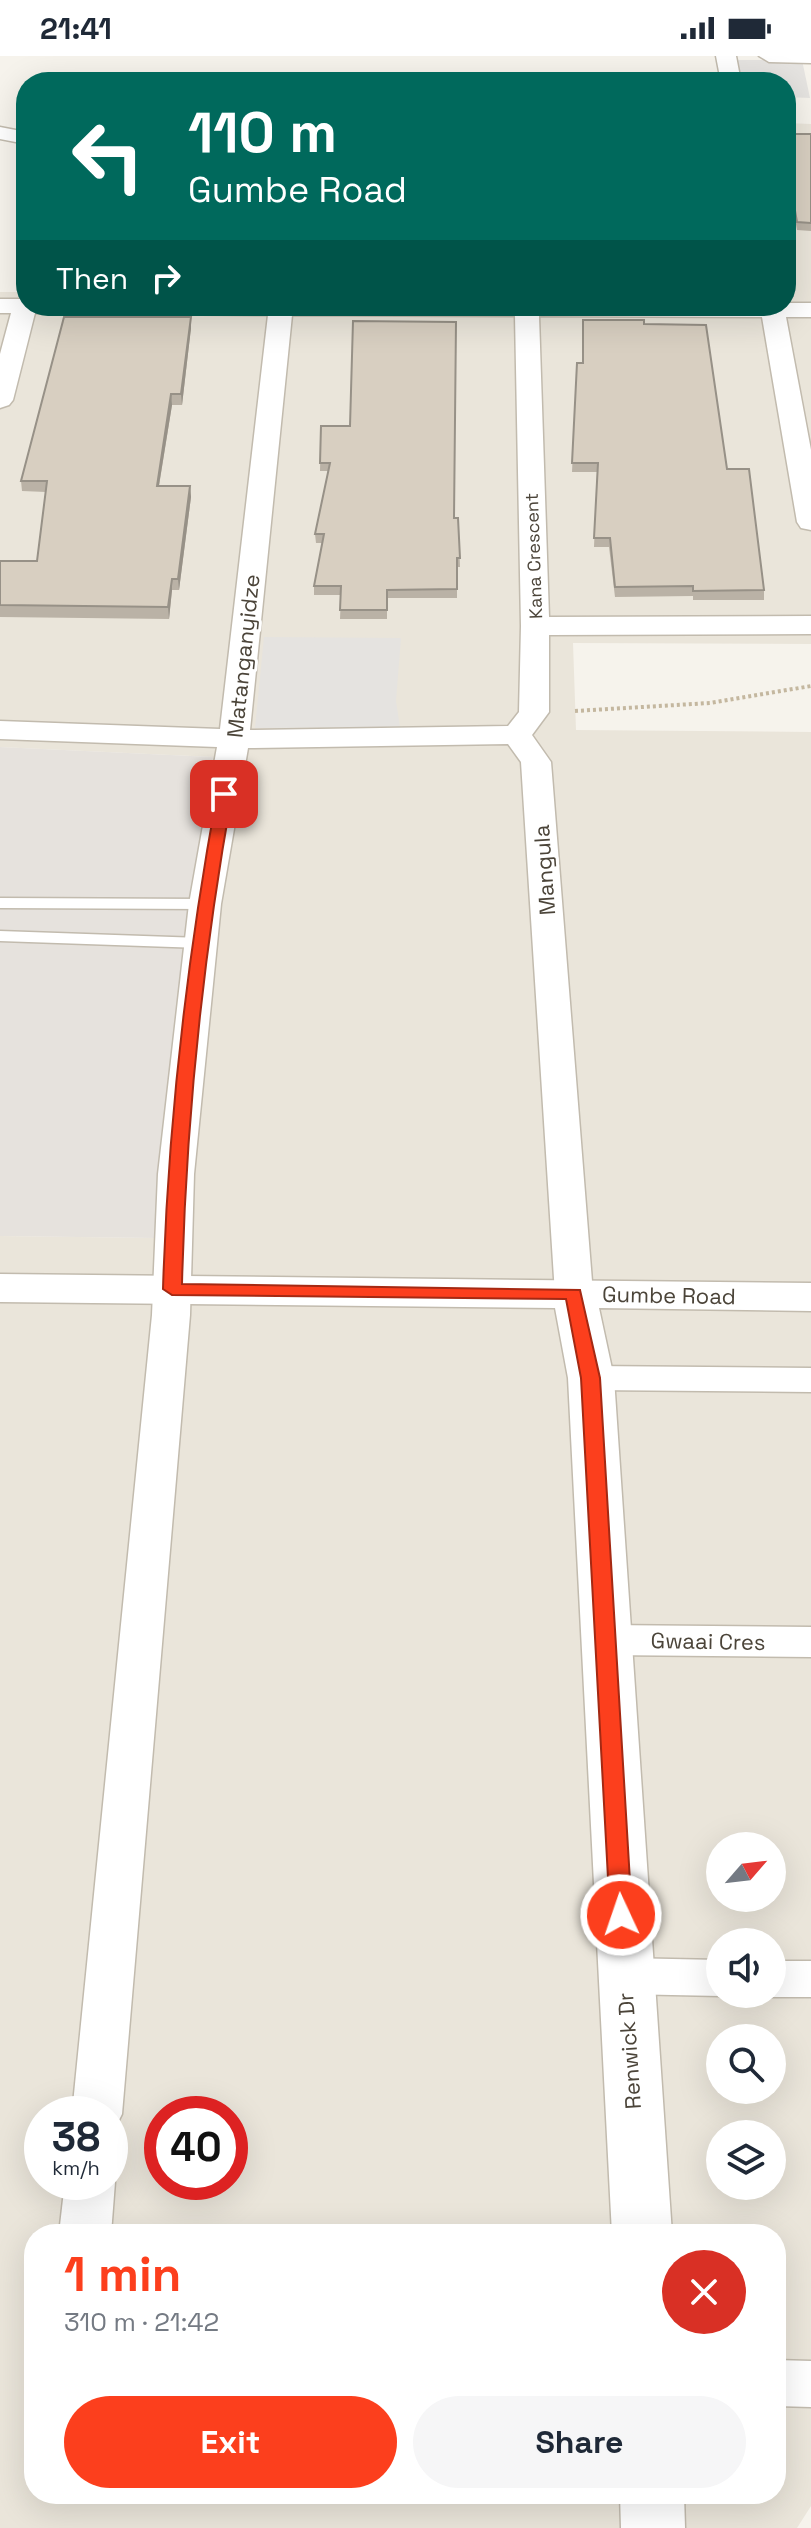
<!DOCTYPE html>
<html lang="en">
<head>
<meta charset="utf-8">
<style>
  body { margin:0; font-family:"Space Grotesk",sans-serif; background:#f6f6f7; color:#1f2937; height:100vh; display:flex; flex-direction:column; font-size:30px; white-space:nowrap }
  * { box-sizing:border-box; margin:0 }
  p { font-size:26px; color:#747a83 }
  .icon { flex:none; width:44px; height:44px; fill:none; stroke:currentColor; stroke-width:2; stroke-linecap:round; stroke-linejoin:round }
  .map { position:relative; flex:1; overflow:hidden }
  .side { position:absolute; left:24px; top:2168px; width:762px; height:280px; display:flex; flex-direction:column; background:#fff; border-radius:32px; box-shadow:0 8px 32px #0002 }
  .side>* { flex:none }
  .top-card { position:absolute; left:16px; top:16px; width:780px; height:244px; border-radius:32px; box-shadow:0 8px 32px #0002; background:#00695c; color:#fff; overflow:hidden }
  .needle { width:52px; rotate:62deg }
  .controls { position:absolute; left:706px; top:1776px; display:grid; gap:16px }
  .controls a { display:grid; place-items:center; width:80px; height:80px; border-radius:50%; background:#fff; box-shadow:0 8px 32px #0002; font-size:40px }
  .speed { position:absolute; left:24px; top:2040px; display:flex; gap:16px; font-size:40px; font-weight:700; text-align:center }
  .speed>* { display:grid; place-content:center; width:104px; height:104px; border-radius:50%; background:#fff; box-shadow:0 8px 32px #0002; line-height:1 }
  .speed small { font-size:20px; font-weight:400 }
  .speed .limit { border:12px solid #d22; background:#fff; color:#111 }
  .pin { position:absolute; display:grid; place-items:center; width:68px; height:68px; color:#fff; margin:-34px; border-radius:16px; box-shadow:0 4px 12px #0006 }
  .me { position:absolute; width:88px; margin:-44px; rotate:357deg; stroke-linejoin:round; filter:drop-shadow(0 0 6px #0008) }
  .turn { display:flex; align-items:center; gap:28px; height:168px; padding:0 40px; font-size:36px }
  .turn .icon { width:104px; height:104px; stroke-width:2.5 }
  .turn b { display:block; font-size:56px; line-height:68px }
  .then { display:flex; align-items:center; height:76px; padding:0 40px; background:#0003; gap:16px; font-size:30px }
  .round { display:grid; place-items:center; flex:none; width:84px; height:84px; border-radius:42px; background:#f6f6f7 }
  .headline { display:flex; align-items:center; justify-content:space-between; height:136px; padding:0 40px }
  h1 { font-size:48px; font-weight:800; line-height:60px; color:#fc3f1d }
  .action { display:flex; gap:16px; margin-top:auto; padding:16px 40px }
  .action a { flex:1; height:92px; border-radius:48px; background:#fc3f1d; color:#fff; font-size:32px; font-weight:800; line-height:92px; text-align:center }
  .action a+a { background:#f6f6f7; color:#1f2937 }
  .status { display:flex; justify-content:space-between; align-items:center; height:56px; padding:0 40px; background:#fff; direction:ltr }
  .status svg { height:22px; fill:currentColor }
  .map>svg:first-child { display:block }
  .residential { fill:#eae5da; fill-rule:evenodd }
  .industrial { fill:#e6e2dd }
  .parking { fill:#e5e3e0 }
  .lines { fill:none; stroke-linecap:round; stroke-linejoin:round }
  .service-casing { stroke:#c2bbae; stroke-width:3 }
  .minor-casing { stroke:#c2bbae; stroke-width:3 }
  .tertiary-casing { stroke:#c2bbae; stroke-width:3 }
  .path { stroke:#c4b79f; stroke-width:4; stroke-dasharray:3 3; stroke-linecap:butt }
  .service { fill:#fff; fill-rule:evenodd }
  .minor { fill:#fff; fill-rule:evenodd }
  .tertiary { fill:#fff; fill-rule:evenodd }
  .wall { fill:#bab2a6 }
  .shaded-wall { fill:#979187 }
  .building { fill:#d8cfc1; stroke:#979187; stroke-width:2 }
  .route { fill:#fc3f1d; stroke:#a42913; stroke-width:2 }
  .labels { text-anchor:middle; stroke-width:6; stroke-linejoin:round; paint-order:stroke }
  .far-street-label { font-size:18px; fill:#4b4439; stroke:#fff }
  .street-label { font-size:22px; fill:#4b4439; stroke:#fff }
</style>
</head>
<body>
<div class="status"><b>21:41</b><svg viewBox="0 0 49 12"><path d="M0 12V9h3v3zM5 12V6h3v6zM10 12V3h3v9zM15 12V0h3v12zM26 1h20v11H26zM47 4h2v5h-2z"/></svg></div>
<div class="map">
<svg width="811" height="2472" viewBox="0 0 811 2472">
  <rect width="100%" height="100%" fill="#f6f3ec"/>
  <path class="residential" d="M786,67l25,1v520l-238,-1 3,87 235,2v1774l-14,22h-797v-1292l155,2 58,-481 -213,-10v-455h26v14h760zM720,1790h52v52h-52zM720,1886h52v52h-52zM720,1982h52v52h-52zM42,2058h68v68h-68zM162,2058h68v68h-68zM720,2078h52v52h-52zM34,2178h742v260h-742z"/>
  <path class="industrial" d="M0,691l213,10 -58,481 -155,-2z"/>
  <path class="parking" d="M735,4h67l8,38 -24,-1v-15h-49z
    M264,581l137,1 -5,63 4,26 -145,1z"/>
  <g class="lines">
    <g class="service-casing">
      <path id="service" d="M0,842l205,1 9,5 -9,5 -205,-1z
        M0,875l201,7 9,5 -9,5 -201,-7z"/>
    </g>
    <g class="minor-casing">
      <path id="minor" d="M716,0h20l5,26h-20z
        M759,0h52v7l-42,-1z
        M0,71l26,5v12l-26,-5z
        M0,243h26v7h760v-3h25v14h-25l25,133v80l-10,-2 -4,-6 -35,-205 -223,-1 10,301 262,-1v18l-262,1v77l-17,23 19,27 42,532 -6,8 -13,4 -13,-4 -6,-8 -34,-532 -13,-18 -260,4 -27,156 -27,270 -4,141 -68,799 -7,14 -5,2v-16h-38l80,-799 6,-141 31,-270 28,-157 -217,-8v-18l220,8 48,-414 -233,-2 -22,87 -4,5 -9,3v-54l11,-41h-11zM292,259l223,1 6,310 -2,86 -11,14 -258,4z
        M591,1310l220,2v24l-220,-2 -14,-3 -6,-9 6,-9z
        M606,1569l205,2v30l-205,-2 -15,-4 -6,-11 6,-11z
        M624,1902l96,2v34h8l-8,2 -96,-2 -17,-5 -7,-13 7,-13z
        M772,1905h39v36h-39l-11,-3h11z
        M110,2115l5,11 -4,52h-52l6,-52h45z
        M776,2304l35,1v46l-35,-1z"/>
    </g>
    <g class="tertiary-casing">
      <path id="tertiary" d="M0,1218l811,9v28l-212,-3 15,70 58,856h-60l-44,-856 -13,-70 -555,-6z
        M620,2438h64l1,34h-64z"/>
    </g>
    <path class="path" d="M575,655l135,-8 101,-17"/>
    <use href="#service" class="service"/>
    <use href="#minor" class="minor"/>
    <use href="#tertiary" class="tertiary"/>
  </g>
  <path class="wall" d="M786,78h25v97l-14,-1 -11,-60z
    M191,261v11l-9,77h-10l-13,81h31l1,11 -12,93h-7l-3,29 -169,-2v-56h37l9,-69 -24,-1 -1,-10z
    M644,268l83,145 37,121v10h-71v-4l-78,1 -6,-50h-15l3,-75h-25l5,-109h6z
    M321,370l133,92h4l2,49h-3v31h-70v21h-47l1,-24h-27v-9l8,-43h-6l-1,-9 13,-63h-8z"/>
  <path class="shaded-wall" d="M191,261v11l-9,77 -1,-11z
    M171,338l1,11 -15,92v-11z
    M190,430l1,11 -12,93 -1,-11z
    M172,523v11l-3,29 -1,-12z"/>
  <path class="building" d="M786,78h25v89l-14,-1 -11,-63z
    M64,261h127l-10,77h-10l-14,92h33l-12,93h-6l-4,28 -168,-2v-44h37l10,-80h-26z
    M583,264h61v4l62,1 21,144h22l15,121 -71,1v-5l-78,1 -5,-49h-16l4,-75h-26l5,-100h6z
    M353,265l103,1 -2,196h4l2,40h-3v31l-70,1v20h-47l1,-24h-27l10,-52h-9l15,-71h-10l1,-37h29z"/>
  <path class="route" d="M224,734l8,4c-29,162 -46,326 -50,490l398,6 20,88 32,537 -3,6 -8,3 -8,-3 -3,-6 -29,-537 -15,-79 -394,-4 -9,-6c5,-166 24,-331 54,-495z"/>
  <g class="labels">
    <g class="far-street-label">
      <text transform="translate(534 500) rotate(-92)" y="6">Kana Crescent</text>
    </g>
    <g class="street-label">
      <text transform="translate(243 600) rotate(-84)" y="8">Matanganyidze</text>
      <text transform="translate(544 814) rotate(-94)" y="8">Mangula</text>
      <text transform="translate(669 1239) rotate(1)" y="8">Gumbe Road</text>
      <text transform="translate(708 1585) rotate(1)" y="8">Gwaai Cres</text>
      <text transform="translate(629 1995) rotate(-94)" y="8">Renwick Dr</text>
    </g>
  </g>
</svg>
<div class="controls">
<a><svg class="needle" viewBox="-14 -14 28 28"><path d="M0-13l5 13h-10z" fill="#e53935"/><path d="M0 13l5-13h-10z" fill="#747a83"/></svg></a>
<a><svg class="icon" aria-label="sound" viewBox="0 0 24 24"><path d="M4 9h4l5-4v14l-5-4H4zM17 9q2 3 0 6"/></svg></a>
<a><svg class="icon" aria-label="search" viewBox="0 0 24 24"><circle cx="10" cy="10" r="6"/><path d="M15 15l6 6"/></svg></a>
<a><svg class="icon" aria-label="layers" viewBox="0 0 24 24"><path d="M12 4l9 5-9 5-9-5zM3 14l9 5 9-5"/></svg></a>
</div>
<div class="speed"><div>38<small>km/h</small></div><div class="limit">40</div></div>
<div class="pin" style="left:224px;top:738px;background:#d93025"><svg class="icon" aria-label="arrive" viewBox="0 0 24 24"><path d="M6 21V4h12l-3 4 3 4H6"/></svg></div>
<svg class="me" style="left:621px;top:1859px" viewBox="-20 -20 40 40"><circle r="17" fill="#fc3f1d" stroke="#fff" stroke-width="3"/><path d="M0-11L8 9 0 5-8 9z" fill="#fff"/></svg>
<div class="top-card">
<div class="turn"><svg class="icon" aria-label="left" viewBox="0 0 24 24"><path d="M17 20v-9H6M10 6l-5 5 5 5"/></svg><div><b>110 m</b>Gumbe Road</div></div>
<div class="then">Then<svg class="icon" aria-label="right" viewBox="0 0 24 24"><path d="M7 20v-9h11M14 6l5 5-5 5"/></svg></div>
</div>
<section class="side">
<div class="headline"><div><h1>1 min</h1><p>310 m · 21:42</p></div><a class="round" style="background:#d93025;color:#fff"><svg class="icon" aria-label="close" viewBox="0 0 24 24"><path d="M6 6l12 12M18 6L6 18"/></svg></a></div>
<div class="action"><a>Exit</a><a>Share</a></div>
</section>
</div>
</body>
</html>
